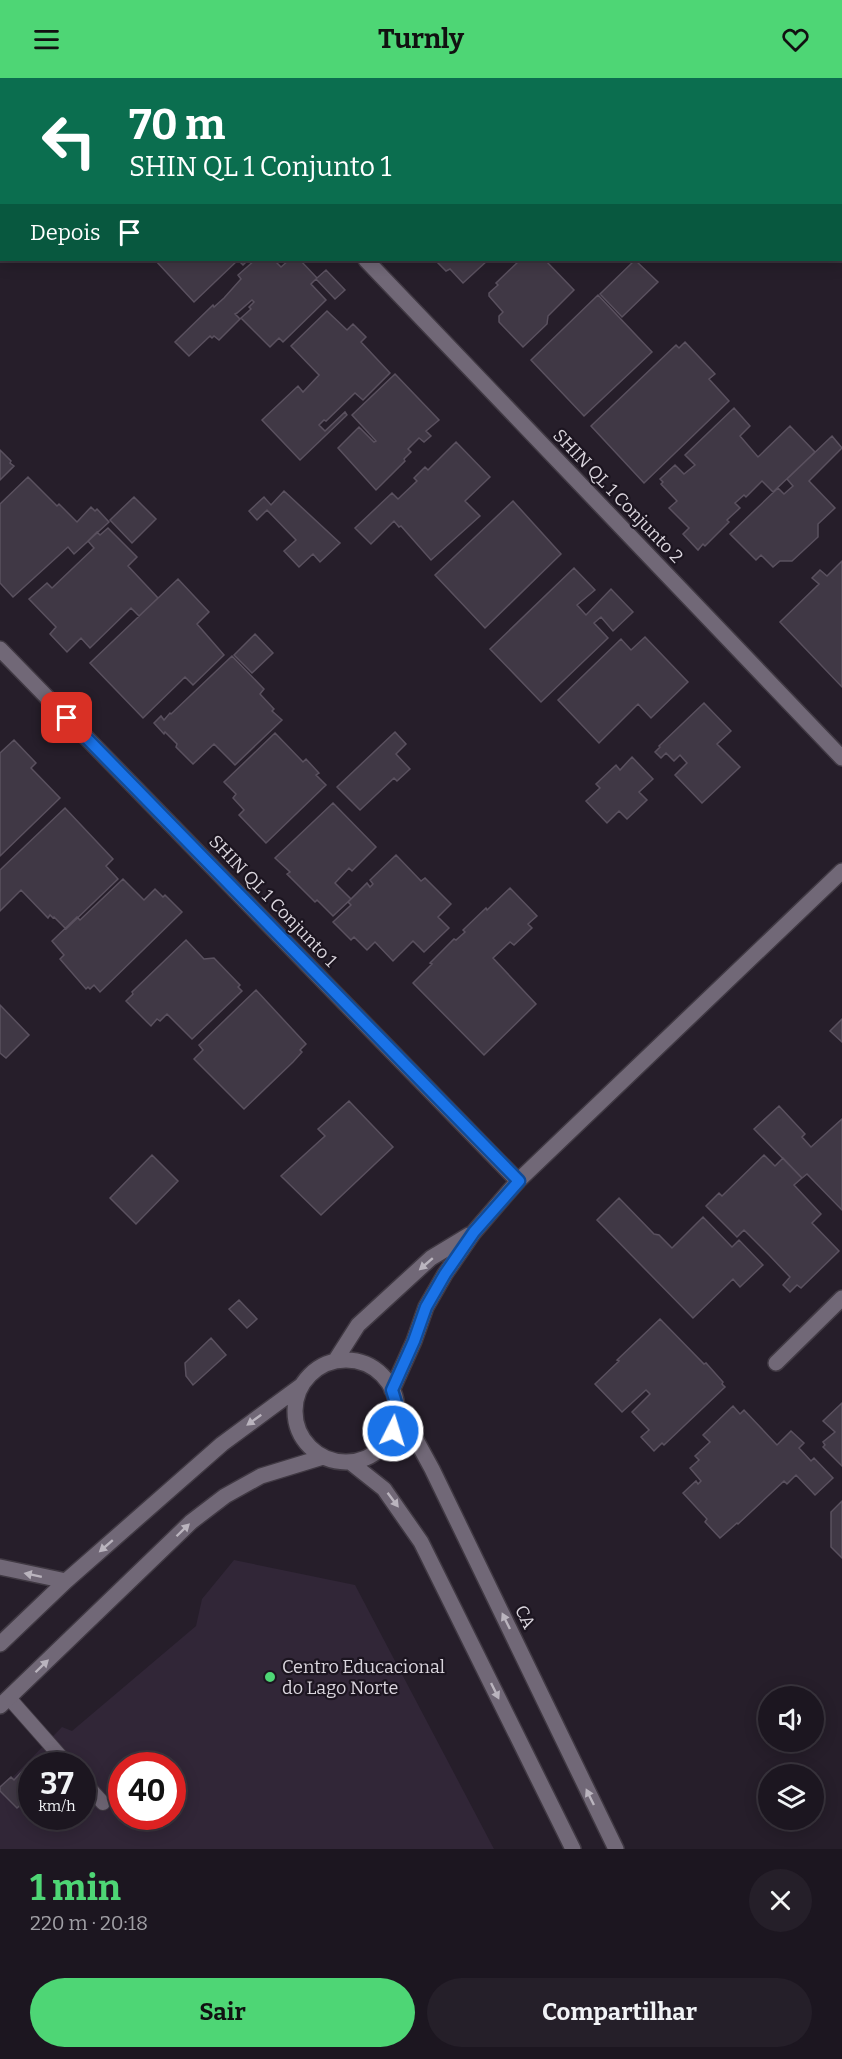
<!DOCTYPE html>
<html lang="pt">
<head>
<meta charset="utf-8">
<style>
  body { margin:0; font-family:Bitter,serif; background:#251f29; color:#f1f3f6; height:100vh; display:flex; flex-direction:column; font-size:22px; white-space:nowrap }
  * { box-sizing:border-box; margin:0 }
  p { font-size:20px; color:#a09fa5 }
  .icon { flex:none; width:33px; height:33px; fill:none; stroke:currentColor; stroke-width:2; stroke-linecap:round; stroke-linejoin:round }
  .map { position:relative; height:1771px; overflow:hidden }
  .side { display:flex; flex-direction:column; background:#1c1620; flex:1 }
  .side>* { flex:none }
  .guide { position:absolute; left:0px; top:0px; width:843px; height:183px; box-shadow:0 3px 15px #0003,0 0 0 2px #3a353e; background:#0b6e4f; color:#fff; overflow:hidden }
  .buttons { position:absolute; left:758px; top:1608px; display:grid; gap:12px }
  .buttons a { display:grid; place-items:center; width:66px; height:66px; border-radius:50%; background:#1c1620; box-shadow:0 3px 15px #0003,0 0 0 2px #3a353e; font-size:30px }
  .speed { position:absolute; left:18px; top:1674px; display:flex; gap:12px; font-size:30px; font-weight:700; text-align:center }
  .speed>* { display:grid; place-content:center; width:78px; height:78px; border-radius:50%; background:#1c1620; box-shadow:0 3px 15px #0003,0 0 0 2px #3a353e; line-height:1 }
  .speed small { font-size:15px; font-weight:400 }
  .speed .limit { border:9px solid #d22; background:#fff; color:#111 }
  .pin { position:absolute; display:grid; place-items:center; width:51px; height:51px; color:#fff; margin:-26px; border-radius:12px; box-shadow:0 3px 9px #0006 }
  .me { position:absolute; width:66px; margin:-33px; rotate:5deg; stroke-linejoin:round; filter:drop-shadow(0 0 4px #0008) }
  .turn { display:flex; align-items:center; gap:21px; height:126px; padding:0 30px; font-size:27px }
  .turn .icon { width:78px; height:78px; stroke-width:2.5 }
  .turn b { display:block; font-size:42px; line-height:51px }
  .then { display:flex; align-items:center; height:57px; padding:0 30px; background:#0003; gap:12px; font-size:22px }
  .round { display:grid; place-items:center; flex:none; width:63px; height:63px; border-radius:32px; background:#251f29 }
  .overview { display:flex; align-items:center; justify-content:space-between; height:102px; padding:0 30px }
  h1 { font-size:36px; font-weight:700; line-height:45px; color:#4ed675 }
  .cta { display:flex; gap:12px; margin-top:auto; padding:12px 30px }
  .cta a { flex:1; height:69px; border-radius:36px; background:#4ed675; color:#111; font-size:24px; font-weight:700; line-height:69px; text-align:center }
  .cta a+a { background:#251f29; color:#f1f3f6 }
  header { display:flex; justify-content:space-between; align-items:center; height:78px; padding:0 30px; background:#4ed675; color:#111; font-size:27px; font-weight:700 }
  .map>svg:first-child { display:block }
  .built { fill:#312637; fill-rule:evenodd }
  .building { fill:#403845; stroke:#5a515f; stroke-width:1.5 }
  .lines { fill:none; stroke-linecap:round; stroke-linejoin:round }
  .lane-casing { stroke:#403943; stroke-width:16 }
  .street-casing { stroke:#403943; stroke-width:18 }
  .secondary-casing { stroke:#403943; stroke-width:18 }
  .lane { stroke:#716877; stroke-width:14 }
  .street { stroke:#716877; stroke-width:15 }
  .secondary { stroke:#716877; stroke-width:15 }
  .oneway { fill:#bab4be }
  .route-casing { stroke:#114b97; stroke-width:15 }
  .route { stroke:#1a73e8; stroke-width:10 }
  .poi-dot { fill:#4ed675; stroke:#1c1520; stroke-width:2 }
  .labels { text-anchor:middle; stroke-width:4.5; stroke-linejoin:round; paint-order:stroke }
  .street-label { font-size:18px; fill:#dad5dd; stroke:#1c1520 }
  .poi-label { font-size:18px; fill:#dad5dd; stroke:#1c1520; text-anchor:start }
</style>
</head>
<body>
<header><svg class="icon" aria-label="menu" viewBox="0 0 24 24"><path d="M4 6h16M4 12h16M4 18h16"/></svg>Turnly<svg class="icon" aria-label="heart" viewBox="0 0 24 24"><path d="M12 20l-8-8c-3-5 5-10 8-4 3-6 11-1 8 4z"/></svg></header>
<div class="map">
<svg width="842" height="1771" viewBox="0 0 842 1771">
  <rect width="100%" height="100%" fill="#261e2a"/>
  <path class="built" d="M234,1482l121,25 139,264h-494v-59l62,-63 10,4 124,-105 6,-27zM32,1688h50v50h-50zM122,1688h50v50h-50z"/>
  <path class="building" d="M31,0h66l1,2h-65z
    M33,0h65l1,2h-65z
    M271,0h102l2,2h-102z
    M697,0h103l1,2h-105z
    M155,182h93l-5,5 -5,-5 -44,42z
    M255,182h19l7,7 8,-7h11l17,18 9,-8 19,20 -10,9 -19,-20 -5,5 15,16 -43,42 -4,-4 -9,9 -29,-29 10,-9 -2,-2 5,-5 -2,-2 -15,13 -2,1 5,5 -21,21 -5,-4 -2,2 -2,-2 -21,20 -14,-14 38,-37 1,2 10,-9 17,-19 -3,-4z
    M435,182h53l-25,23 -13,-14 -4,2z
    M520,182h25l29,30 -26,26 -1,8 -24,23 -24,-25v-6l4,-4 -14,-16v-3l9,-8 -2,-2z
    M635,182l23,22 -36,35 -22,-23z
    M598,217l54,57 -68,64 -53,-56z
    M327,233l20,19 6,-6 13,13 -5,5 29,31 -27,27 -8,-7 -29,28 -2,-1 -5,5 6,6 20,-19 2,3 -47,45 -38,-40 36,-34 5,6 16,-17 -28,-29z
    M685,264l30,32 -6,5 20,22 -85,82 -53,-57 85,-81 3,3z
    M395,296l44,46 -13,11 5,5 -7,6 -5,-4 -11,11 3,3 -7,7 1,2 -29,29 -38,-42 21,-21 15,15 2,-1 -24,-26z
    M734,330l16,18 -10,10 18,21 32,-31 25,26 -42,40 -11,-11 -16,16 -2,-2 -9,8 5,5 -13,12 2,2 -24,24 -2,-2 -5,6 -15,-16 6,-6 -20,-20 8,-7 -16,-17 2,-2 -3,-3 15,-14 9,9 11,-9 -10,-10z
    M832,358l10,12 -33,33 26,27 -17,16v13l-26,24h-12l-7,6 -12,-12 -5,5 -26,-26 48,-46 6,6 9,-8 -6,-7z
    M456,364l34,35 -25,24 15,15 -49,44 -30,-34 -2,1 -5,-6 -23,23 -16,-16 37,-35 6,6 19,-18 -3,-3 11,-11 3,3z
    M0,372l11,11 -1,2 4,3 -14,14z
    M28,399l29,29 2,-2 18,18 14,-15 4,4 2,-2 12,13 -35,32 -6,-7 -55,50 -13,-14v-79z
    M284,413l56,52 -20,19 -7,-8 -14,13 -15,-16 12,-11 -29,-30 -10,10 -8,-9 15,-14 7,8z
    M134,419l22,22 -24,24 -22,-23z
    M513,423l48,53 -76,74 -50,-53z
    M108,450l29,29 -9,9 30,32 -19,18 -8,-8 -41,40 -9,-10 -14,14 -17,-18 6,-7 -27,-28 18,-16 5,5 42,-40 -6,-7 9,-9 3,3z
    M842,483v126l-62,-65 39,-38 -7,-6 8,-8 7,6z
    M574,490l21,22 -18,15 9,10 25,-26 22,23 -20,19 -12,-14 -7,6 14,15 -67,64 -51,-53z
    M178,501l31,33 -12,12 27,31 -31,30 -8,-8 -42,41 -53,-55z
    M255,556l18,19 -21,20 -18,-18z
    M645,559l43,45 -37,36 -13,-14 -39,39 -41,-43 63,-61 10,11z
    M232,578l32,33 -4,5 14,15 -2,2 10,9 -47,45 -21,-21 -21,20 -17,-17 1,-3 -12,-12 -1,2 -10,-11 7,-7 3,4 6,-7 1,1z
    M704,625l27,28 -14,13 23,23 -38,36 -27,-28 12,-12 -7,-8 -6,6 -8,-8 -5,5 -6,-6 5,-5 -1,-1z
    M395,654l11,12 -10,10 14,15 -13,12 -3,-3 -34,32 -23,-23z
    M275,655l28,29 3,-3 13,14 -3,2 10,10 -60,58 -27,-28 5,-5 -11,-12 3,-4 -12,-12z
    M14,662l22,23 -5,5 29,30 -60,58v-103z
    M632,679l21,22 -14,13 8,8 -20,19 -8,-8 -12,12 -21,-22 14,-13 -4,-4 20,-19 4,5z
    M333,725l43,44 -24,24 -3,-3 -14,15 16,16 -18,17 -16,-16 -2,2 -28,-28 3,-2 -15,-14z
    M65,730l48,51 -7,7 12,13 -52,50 -12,-12 -1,1 -3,-3 -2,3 -27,-28 -21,21v-41z
    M396,777l25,26 4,-3 26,26 -13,13 11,11 -25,24 -11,-11 -20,20 -18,-19 -8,8 -13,-13 -3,3 -18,-18 18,-17 -3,-3 19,-19 3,4 3,-3 -3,-4z
    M123,801l21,21 11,-11 8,8 2,-2 17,17 -82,80 -6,-7 -4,4 -2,-2 -2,2 -26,-30 4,-4 -12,-14 25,-24 3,3z
    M510,810l27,28 -9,8 4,4 -18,17 -4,-3 -17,16 43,46 -52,51 -71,-72 19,-19 -2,-1 24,-24 2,1 9,-8 -2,-2 23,-22 1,2z
    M186,862l18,19 10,-1 26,27 -2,2 4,4 -50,48 -25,-25 -7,7 -3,-2 -6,7 -25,-25 7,-7 -1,-2z
    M256,912l50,54 -6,6 2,2 -9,10 -49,47 -50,-50 9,-9 -4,-5z
    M0,927l29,30 -23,23 -6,-5z
    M842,941v23l-12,-11z
    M349,1023l44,46 -72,68 -40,-39 44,-40 -7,-7z
    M779,1028l26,28 -3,3 9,10 31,-28v91l-35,-36 -5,4 -48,-49z
    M152,1077l26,26 -42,43 -26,-26z
    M764,1077l11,11 8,-8 19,20 -8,7 27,29 -9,9 27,28 -38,37 -4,-3 -7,7 -7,-7 7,-8 -21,-22 -25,-25 -7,7 -31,-31 13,-13 3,3z
    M619,1120l35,36 5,1 13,13 31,-31 29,30 7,-7 24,25 -23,22 -7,-8 -40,39 -96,-98z
    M239,1222l18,19 -10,9 -18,-19z
    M660,1241l44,45 2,-1 17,19 -1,2 3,3 -61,58 -2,-2 -8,8 -13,-14 8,-7 -17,-18 18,-18 -4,-4 -24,22 -27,-28 24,-23 -2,-1z
    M211,1260l15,17 -33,30 -7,-9 -1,-13z
    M842,1325v63l-19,-19 2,-2 -2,-3 12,-10 -12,-11z
    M733,1328l7,8 4,-4 33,35 14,-14 13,12 -5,5 12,13 3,-3 19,20 -18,17 -19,-20 -9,9 -3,-3 -46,43 -1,-1 -17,15 -15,-16 2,-3 -24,-26 13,-12 2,3 3,-3 -11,-13 9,-8 -4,-4 15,-14 -7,-7z
    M842,1423v57l-11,-11v-35z
    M25,1690l7,7v12l-7,6 4,4 -12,11 -17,-17v-4l11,-10 3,3z"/>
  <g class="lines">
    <g class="lane-casing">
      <path id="lane" d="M9,1620l60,68
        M82,1702l21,23"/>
    </g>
    <g class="street-casing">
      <path id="street" d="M366,182l476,498
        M0,571l518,532
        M776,1285l66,-65"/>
    </g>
    <g class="secondary-casing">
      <path id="secondary" d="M295 1333a51 51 0 1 1 102 0a51 51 0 1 1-102 0Z
        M335,1283l23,-36 73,-67 38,-23
        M392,1312l22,-49 12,-34 19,-33 29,-42 44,-51 324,-310
        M396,1325l36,66 184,380
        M350,1384l34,27 37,53 152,307
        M0,1489l66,14
        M0,1566l66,-63 156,-137 80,-59
        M0,1628l191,-184 34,-26 36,-20 62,-19"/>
    </g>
    <use href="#lane" class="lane"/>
    <use href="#street" class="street"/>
    <use href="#secondary" class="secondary"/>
  </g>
  <defs><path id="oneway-solid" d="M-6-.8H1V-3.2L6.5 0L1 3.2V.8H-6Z" transform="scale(1.5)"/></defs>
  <g class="oneway">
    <use href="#oneway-solid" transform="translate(426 1186) rotate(139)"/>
    <use href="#oneway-solid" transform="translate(254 1342) rotate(144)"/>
    <use href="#oneway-solid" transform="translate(393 1422) rotate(53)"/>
    <use href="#oneway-solid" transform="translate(183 1452) rotate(-44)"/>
    <use href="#oneway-solid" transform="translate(106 1468) rotate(139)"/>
    <use href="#oneway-solid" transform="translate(33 1497) rotate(-168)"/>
    <use href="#oneway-solid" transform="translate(506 1543) rotate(-116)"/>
    <use href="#oneway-solid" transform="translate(42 1588) rotate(-44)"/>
    <use href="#oneway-solid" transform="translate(495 1613) rotate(64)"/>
    <use href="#oneway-solid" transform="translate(590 1719) rotate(-116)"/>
  </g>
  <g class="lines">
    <g class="route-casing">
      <path id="route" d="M67,640l452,463 -45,51 -29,42 -19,33 -12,34 -22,49 4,13v15l-3,13"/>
    </g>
    <use href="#route" class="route"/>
  </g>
  <circle class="poi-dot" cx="270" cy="1599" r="6"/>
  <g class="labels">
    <g class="street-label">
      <text transform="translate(618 418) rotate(46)" y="6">SHIN QL 1 Conjunto 2</text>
      <text transform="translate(273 823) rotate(46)" y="6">SHIN QL 1 Conjunto 1</text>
      <text transform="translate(525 1539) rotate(64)" y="6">CA</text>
    </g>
    <g class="poi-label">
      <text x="282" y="1595">Centro Educacional<tspan x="282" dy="21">do Lago Norte</tspan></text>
    </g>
  </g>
</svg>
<div class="buttons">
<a><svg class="icon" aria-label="sound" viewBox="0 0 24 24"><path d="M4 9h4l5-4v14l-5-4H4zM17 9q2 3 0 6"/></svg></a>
<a><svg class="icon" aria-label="layers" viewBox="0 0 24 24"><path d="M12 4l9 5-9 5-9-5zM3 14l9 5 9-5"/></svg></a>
</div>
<div class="speed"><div>37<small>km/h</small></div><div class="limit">40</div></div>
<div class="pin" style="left:67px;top:640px;background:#d93025"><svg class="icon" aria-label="arrive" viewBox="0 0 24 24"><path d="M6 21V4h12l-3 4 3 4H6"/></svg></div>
<svg class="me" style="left:393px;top:1353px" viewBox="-20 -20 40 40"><circle r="17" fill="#1a73e8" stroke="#fff" stroke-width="3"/><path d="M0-11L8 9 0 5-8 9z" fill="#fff"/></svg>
<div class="guide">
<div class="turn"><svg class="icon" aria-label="left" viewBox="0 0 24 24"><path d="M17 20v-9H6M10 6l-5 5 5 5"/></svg><div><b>70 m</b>SHIN QL 1 Conjunto 1</div></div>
<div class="then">Depois<svg class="icon" aria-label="arrive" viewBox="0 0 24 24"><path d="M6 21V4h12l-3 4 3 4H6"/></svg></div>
</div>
</div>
<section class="side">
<div class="overview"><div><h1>1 min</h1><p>220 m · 20:18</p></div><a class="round"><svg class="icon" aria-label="close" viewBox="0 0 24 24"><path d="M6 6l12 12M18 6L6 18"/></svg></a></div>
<div class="cta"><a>Sair</a><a>Compartilhar</a></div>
</section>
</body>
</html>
